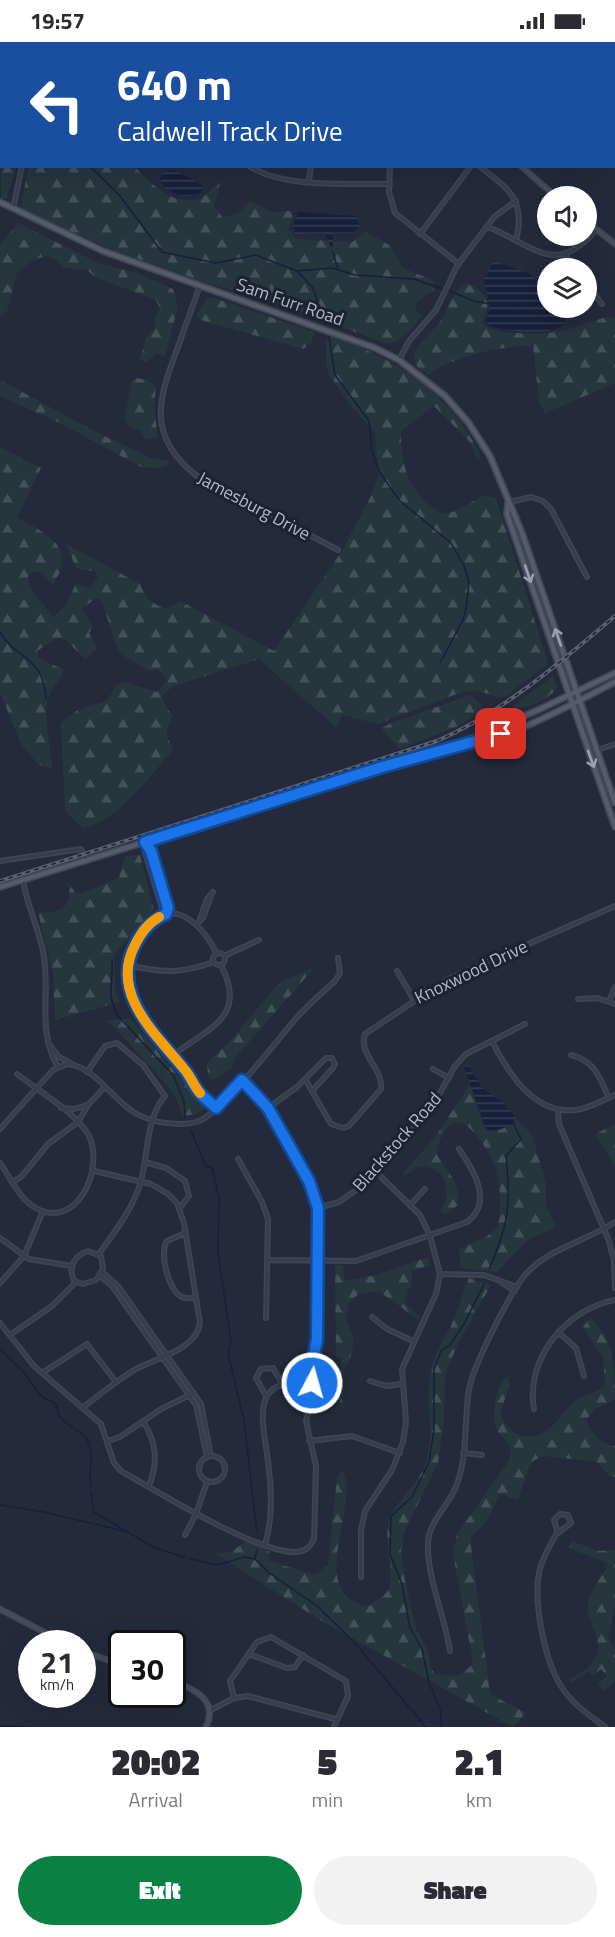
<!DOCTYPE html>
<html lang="en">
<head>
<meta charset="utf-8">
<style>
  body { margin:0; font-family:"Titillium Web",sans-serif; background:#f2f2f3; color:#2b2b33; height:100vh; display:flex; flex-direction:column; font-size:22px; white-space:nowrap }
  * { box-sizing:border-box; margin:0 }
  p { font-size:20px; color:#7c7c81 }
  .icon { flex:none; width:33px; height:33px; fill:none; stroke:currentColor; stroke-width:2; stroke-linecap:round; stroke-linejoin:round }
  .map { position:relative; height:1685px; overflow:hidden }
  .panel { display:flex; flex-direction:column; background:#fff; flex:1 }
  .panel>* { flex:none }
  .guide { position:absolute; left:0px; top:0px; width:615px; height:126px; box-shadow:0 6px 24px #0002; background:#1a4fa0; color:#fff; overflow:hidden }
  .buttons { position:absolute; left:537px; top:144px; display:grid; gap:12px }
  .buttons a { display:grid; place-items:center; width:60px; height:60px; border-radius:50%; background:#fff; box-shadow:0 6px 24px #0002; font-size:30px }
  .speed { position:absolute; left:18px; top:1588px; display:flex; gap:12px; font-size:30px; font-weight:700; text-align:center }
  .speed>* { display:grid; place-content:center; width:78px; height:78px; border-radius:50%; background:#fff; box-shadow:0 6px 24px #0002; line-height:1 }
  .speed small { font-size:15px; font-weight:400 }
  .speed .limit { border:3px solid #111; border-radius:9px; background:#fff; color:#111 }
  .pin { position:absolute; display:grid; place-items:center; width:51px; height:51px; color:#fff; margin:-26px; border-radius:12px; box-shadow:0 3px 9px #0006 }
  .me { position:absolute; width:66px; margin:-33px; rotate:6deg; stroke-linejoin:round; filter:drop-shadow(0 0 4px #0008) }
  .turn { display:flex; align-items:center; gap:21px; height:126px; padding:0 18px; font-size:27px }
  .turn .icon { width:78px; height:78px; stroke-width:2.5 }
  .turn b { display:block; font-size:42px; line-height:51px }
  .eta { display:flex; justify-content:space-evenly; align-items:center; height:102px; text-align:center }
  .eta b { font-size:36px; font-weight:800; line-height:42px }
  .action { display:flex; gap:12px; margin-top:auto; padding:12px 18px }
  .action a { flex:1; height:69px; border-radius:36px; background:#0b8043; color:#fff; font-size:24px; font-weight:800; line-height:69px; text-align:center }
  .action a+a { background:#f2f2f3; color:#2b2b33 }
  .status { display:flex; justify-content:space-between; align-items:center; height:42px; padding:0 30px; background:#fff; direction:ltr }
  .status svg { height:16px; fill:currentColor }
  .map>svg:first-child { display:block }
  .forest { fill:url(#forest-firs) }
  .water { fill:url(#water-rules) }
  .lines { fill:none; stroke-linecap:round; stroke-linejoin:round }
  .stream { stroke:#17203a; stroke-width:1.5 }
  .street-casing { stroke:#414655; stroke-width:6 }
  .secondary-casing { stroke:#414655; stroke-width:7 }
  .primary-casing { stroke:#414655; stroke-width:8 }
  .street { stroke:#383d4c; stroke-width:3 }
  .secondary { stroke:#464b5f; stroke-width:4 }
  .primary { stroke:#565b6c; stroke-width:4.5 }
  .rail-casing { stroke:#5a6073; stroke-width:4 }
  .rail { stroke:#1d2231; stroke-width:1.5; stroke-dasharray:4.5; stroke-linecap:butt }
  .oneway { stroke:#9ca1b1 }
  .route-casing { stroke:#114b97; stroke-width:15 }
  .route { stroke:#1a73e8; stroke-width:10 }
  .slow { stroke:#f59e0b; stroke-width:10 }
  .labels { text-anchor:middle; stroke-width:6; stroke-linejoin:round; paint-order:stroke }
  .street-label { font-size:18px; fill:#b3b8c8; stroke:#1d2231 }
</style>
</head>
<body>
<div class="status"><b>19:57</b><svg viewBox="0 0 49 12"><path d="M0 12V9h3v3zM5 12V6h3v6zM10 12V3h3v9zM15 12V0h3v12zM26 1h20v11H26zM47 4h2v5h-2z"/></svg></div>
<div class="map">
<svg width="615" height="1685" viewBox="0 0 615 1685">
  <defs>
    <pattern id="forest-firs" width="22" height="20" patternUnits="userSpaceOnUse" patternTransform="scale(1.5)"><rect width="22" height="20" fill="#26363d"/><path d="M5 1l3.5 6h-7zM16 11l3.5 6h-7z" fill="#435158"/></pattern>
    <pattern id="water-rules" width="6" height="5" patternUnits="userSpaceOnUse" patternTransform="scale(1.5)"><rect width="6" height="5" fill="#17203a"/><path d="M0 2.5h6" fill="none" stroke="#363e55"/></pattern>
  </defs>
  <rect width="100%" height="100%" fill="#242a3c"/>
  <path class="forest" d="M0,59l2,65 15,1 -11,31h-5z
    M28,125h107c16,17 40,41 66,31 7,-3 12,-12 19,-15l-6,23 9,12 15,-5 12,-12 21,11 20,-1 2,6 -5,12 8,10 56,3 14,-10 23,13 14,23 31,13v9l-17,11 -2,9 7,5c-9,13 -20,29 -37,28l-129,-47 -43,-11 -97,-34 -85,-37 -10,-6z
    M18,181l80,40 39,10 36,16 5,17 -13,51 -8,-4 -10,9 -7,-2 6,-22 9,-10v-9l5,-11 -4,-8 -61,-23 -8,-7 -23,-2 -9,-9 -9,-3 -13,4 -16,13 -10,38 -7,6v-72z
    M466,242c10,1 24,13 21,25 -1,5 -4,8 -4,14 6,12 59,12 72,9 18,-3 37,-11 55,-16l5,3v64l-70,30 -6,-12 -6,-55c-28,-1 -83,10 -104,29 -33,-16 -2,-37 10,-52 10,-12 12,-33 27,-39z
    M208,255l6,1 101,34 -4,11 -8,6 -102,-29 -4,-5z
    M332,294c63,23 117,56 148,118l-2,6 -9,-19 -35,-35 -33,25c0,37 8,63 42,83l13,-3 28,-16 12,3 52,165 -40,32 -8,3 -21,-7 -17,1 -84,32 -36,-9 -5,13 -78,-69 -86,27 -12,11 11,19 -6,18 7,16c-25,27 -53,70 -90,78l-18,-17 -4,-89c6,-4 13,-10 21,-14 19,-8 25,0 33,-23l9,-3 33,10 10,-11 -8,-11 -10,1 -30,-18 -18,-54h-6l-13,9 11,19 -4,6 9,15 -13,11 -20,-20 -8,-1 -20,13 2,7 25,12c-4,10 -12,18 -16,28 -5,15 3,53 4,70l-13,-3 -18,-21 -21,-52v-245l41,21 -24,49c28,17 62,29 36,67l-14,-12h-6l-5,5 3,12 22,28 12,-11 11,-22 14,4 8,-11 -2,-5 -20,-4 -10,-24 74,40c6,15 11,19 26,25l14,-8 94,50 68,-100 29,-55 7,-19 -3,-45 -26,-28 -20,-30 -3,-10v-25z
    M137,336l10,2 9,6 -2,21 4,31 -14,1 -3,-9 -10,-2 -7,-8 8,-39z
    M0,338l94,51 57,27 18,3 -2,5 -8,2 -18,-1 -81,-44 -60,-27z
    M553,634l4,11c-7,13 -31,23 -45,20z
    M471,653l10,9 2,7 -25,15 -58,23 -17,-18 -1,-3 9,-5z
    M140,813l14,55 -40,45 1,35 5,12 -65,18 -2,-46 -15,-62c11,2 31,-1 31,-16 0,-6 -1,-10 -1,-15l7,12h8l36,-15 6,-22z
    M315,925l-80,91 -3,10 -19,12 -5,-5 -1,-12 23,-22 49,-58z
    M130,976l75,90 -9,6 -13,2 -9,-23 -57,-63 -11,-9z
    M470,1042l13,40 8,7 18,-5 6,-9 17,18 14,49v22l10,21 -27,12 -32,33 -36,-4 -2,-19 27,-12 12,-10c2,-20 4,-40 -3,-60 -5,-14 -31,-62 -49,-38 -6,9 -8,15 -9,26 11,18 24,28 21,50l-11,9 -6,-1c0,-7 5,-10 6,-18 0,-16 -12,-34 -30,-27 -5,2 -8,6 -13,7v-3l31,-35z
    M615,1082v42l-20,-32z
    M428,1215l2,8 -18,6 -1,17 -4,1 1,5 -4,8 16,15 -1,3 -39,-28 -20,1 -10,8 -4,17 8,23 -4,19 -5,6 -2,42 -3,-1 1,-49 -5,-1 -1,-92h8l2,16 31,-6z
    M469,1236l22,7 -32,57 -14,32 -1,46 -6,42 -34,71 -3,18 3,24 12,54 12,22 3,17 4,6c18,3 28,4 38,-12l-20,-108 4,-20 52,-73 2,-14c-4,-6 -9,-10 -13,-15 -8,-12 -3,-47 9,-55l3,8 -10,28c8,23 32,32 51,14 9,-9 16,-20 26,-27 9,-7 20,-6 28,-15l-2,-27 -20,-31 7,-10c25,25 25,45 25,82l-20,10 -9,11c6,15 13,24 29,26v31h-4l-13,-14 -7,-2 -48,-5 -12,6 -13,38 -18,-6 -14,29 -16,15 20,156 36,19 -13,14 -188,-104 -111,-70 17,-1 15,-11 24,11 -1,9 46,14 13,-10 9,-87 5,-8c21,29 -40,127 27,136 6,-4 17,-10 20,-18 6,-17 -6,-47 0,-68 4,-17 29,-34 37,-57 9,-29 0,-58 4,-87 3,-19 10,-31 19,-46 8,-16 13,-35 20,-52z
    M572,1499l26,10 17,-1v54l-7,34 7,13v29l-11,11 -6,-7 9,-8 -6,-7 -8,7 -4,-5 -18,12 -2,-3 19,-12 11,-16c0,-17 -14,-38 -11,-50 3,-12 14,-26 20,-37 -11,-10 -26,-9 -39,-18z"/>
  <path class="water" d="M171,128l19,7 12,9v6c-13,8 -38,3 -42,-14l2,-5z
    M298,170l59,4 3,11 -8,6h-19v19l-8,-19 -31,1v-12z
    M494,219l36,13 17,18 1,16h12c27,33 -59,24 -72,17l-2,-5 4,-14 -6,-26z
    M467,1022l16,25 19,12 12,14v8c-8,5 -20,10 -28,6l-22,-62z"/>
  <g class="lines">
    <path class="stream" d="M0,53l2,2
      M90,124l30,30 42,56 54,11 40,-8 41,16 35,-3 23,7 59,4 29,10
      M333,210l5,18
      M297,229l16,17 12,36
      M447,248l27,11 16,3
      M329,295l6,38 34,46 3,30 8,22 20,28 51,42 13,23 5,16 -3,27 -3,11 -23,43
      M0,590c18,30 43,22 46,67
      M112,918c2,25 -7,32 6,56l55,59 11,26 1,16
      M191,1088l15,37h6l7,32 -1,54 13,88 -3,12 16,68 13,112
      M489,1227c20,-45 22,-65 17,-113l15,-17 -8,-16
      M0,1307l22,21 20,27 13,6c2,4 3,10 5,14 8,11 26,14 30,30 4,13 -3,25 1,39
      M91,1449l3,21 59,35 31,10
      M0,1463l44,7 80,19
      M255,1516l2,-8
      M190,1517l28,6 26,-8 11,2 13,13 49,34 38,37 71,84
      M0,1684l27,1
      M442,1685l-2,-19 -11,-25 -7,-34 -12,-21 -8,-44 -12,-30 1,-38 21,-19 17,-35 5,-32v-60l7,-19 9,-6 14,-21 20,-40"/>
    <g class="street-casing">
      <path id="street" d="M16,0v2
        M120,0l1,2
        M179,0v2
        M63,2l1,-2
        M90,2l3,-2
        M249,124c35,23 100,17 141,18
        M390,124l-1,26 6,21 64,51
        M479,124c31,24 47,33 37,75
        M309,139l2,-15
        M13,167l9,-43
        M488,185c46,18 67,51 108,3
        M420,192l51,-68
        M566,213l7,13
        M586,241l16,21
        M200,243c-7,21 -15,41 -22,62 -20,52 -32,90 19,129l141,74
        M399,318l10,-19 27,-31 21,-44 37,-49 22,-16
        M510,460l21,-5 12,4 8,8 36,68
        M597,708l18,-6
        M145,800l6,9 16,49 1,8 -3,3
        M147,805l-2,6 17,56 4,4
        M0,819l81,-12 6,11
        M23,838c4,27 18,53 21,77 6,38 -7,74 14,110
        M200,877l7,-20 6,-7
        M198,881l5,-5 8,-22
        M213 917a6 6 0 1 1 12 0a6 6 0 1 1-12 0Z
        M224,914l35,-16
        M128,923c34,8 52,9 86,-3
        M397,929l17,29
        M578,957l19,-1 18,6
        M609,959l6,-14
        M492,999c16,32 42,74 84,69 14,-2 27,-10 39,-15
        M48,1001l11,14 13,7
        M173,1013c36,-27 75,-38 48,-90
        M571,1013c23,5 29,23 38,43
        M433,1027l16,9
        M87,1030l18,-26 12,-3 26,22 22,31c-19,21 -17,60 -24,85 -8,28 -26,50 -42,73
        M305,1037l26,45 12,4 6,-2 32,-37c3,-20 -23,-34 -16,-55l81,-54 169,-74
        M61,1066l13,1 13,-4
        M216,1066c-6,-6 -12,-11 -17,-16 -4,-5 -5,-12 -9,-16 -21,-30 -59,-57 -63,-95 -1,-16 4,-31 12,-44 28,-45 60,-18 78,17
        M268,1066l29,-21 29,-29h6l3,6 -2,4 -21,23
        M558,1068l1,14 50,117 5,20 1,27
        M0,1087l53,-59 14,-6c29,2 46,38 70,50 16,9 45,13 62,7 23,-9 76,-78 94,-99 12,-15 28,-28 42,-41l5,-8 -2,-15
        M238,1117l24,43 6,17 -2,99
        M145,1120l21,6 19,13 4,15 -9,12
        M0,1121c10,14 19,35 34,44 43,26 72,-40 54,-73 -13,-22 -51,-44 -71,-60
        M13,1140l9,-6 26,-32 30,-22 10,-17 16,-17
        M411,1162l14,-15
        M318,1166l21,-6 17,-12 76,-83 23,-41 11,-12 59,-30
        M185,1191l-18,8c-8,12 1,49 15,56 4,2 9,1 14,1
        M0,1196l29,21 43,7
        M88,1209l13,5 2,13 -7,11 -13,4 -9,-3c-6,-14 0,-25 14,-30z
        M269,1218l87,1 111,-39c27,-20 6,-53 -8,-73
        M102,1230l16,14 83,118 10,52
        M440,1232l44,1 33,12
        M100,1234l12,10 84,119 11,52
        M0,1241l24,-27 19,-45
        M502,1241l13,8
        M372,1275l15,12 26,12
        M0,1281l34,43 67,58 13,39 7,8c35,20 139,84 176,81 9,-1 13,-5 17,-13l2,-73 -10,-45 7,-26 -2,-23 6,-33 1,-131 -9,-27 -41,-73 -26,-28
        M558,1290l18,16 8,28
        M10,1293l42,-29 24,-24
        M42,1331l45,-29 29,38
        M370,1339l16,5 15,-2
        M266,1354l-10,-18 5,-9 12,-1 9,15
        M82,1366c16,-12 32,-25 49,-36 19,-13 65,-20 69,-49l-16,-100 -7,-20 -9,-9 -17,-10 -57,-13
        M534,1367c-9,-50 32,-100 81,-109
        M143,1379c14,22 15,42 6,65
        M108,1399l12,-4 41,-28 33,-16
        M309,1399l43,-5 48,17
        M463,1411l19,2
        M199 1427a13 13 0 1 1 26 0a13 13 0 1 1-26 0Z
        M560,1472l8,1 3,8 -13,10 -4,-13z
        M557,1491c-8,14 -17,29 -19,46 -3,30 7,82 23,107 11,18 28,29 44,41
        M185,1493l11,-21 11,-32
        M265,1502c7,-21 7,-52 4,-74 -4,-44 -25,-95 43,-87
        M361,1535v-47l4,-19 27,-41 11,-28 3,-20 -4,-53 34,-75 4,-20 -10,-38 -10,-21 -46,-45
        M450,1609c-5,-34 -23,-73 -22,-107 0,-23 22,-39 29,-60 11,-30 7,-64 12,-95 5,-25 40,-94 56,-114 23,-27 62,-34 90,-53
        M249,1612l38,14 8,-1 8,-12
        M234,1656l-4,-17 27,-39 14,-5 75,44 2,15 -14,31
        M211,1668l23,-12 14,-2 87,23"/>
    </g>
    <g class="secondary-casing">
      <path id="secondary" d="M445,0l1,2
        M521,124l34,30
        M586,179l29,23
        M0,1567l67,35
        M82,1609l40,14
        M172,1639c22,7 47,20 34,46"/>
    </g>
    <g class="primary-casing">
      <path id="primary" d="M0,160l103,49 272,97 24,12 46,36 23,26 22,34 32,77 93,270
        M508,461l-1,11 108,313
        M456,704c48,-3 116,-42 159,-64
        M0,845l454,-141 84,-36 77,-37"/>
    </g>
    <use href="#street" class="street"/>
    <use href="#secondary" class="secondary"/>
    <use href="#primary" class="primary"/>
    <g class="rail-casing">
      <path id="rail" d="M0,839l437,-140c68,-30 122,-78 178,-125"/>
    </g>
    <use href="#rail" class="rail"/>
  </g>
  <defs><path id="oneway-shaft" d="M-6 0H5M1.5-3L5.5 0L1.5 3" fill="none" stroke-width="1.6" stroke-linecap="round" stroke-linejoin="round" transform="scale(1.5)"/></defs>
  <g class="oneway">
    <use href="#oneway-shaft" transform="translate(528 532) rotate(71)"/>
    <use href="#oneway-shaft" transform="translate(558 595) rotate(-109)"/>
    <use href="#oneway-shaft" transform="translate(591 717) rotate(70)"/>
  </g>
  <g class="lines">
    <g class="route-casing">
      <path id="route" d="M312,1341l-1,-11 6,-33 1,-131 -9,-27 -41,-73 -26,-28 -26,28c-6,-6 -12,-10 -17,-16 -6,-7 -9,-16 -15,-23 -28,-34 -74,-76 -49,-124 8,-15 16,-24 31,-31l2,-6 -17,-57 -6,-9 237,-75 119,-33"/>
    </g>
    <use href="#route" class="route"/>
    <path class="slow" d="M159,875c-12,7 -18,16 -24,28 -26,49 22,90 50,125 6,7 9,16 15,23"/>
  </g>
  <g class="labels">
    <g class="street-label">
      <text transform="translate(290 260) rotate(19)" y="6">Sam Furr Road</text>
      <text transform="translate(254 464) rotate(28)" y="6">Jamesburg Drive</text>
      <text transform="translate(471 930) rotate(-26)" y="6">Knoxwood Drive</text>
      <text transform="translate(397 1100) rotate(-49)" y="6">Blackstock Road</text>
    </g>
  </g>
</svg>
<div class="buttons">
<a><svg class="icon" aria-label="sound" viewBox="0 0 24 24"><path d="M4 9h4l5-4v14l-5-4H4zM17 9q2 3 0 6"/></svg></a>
<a><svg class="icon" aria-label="layers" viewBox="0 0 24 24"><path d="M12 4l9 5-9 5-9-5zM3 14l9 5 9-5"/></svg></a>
</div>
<div class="speed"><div>21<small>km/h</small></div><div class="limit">30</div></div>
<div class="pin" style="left:501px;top:692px;background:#d93025"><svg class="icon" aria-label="arrive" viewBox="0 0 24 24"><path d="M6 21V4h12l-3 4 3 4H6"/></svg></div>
<svg class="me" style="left:312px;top:1341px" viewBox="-20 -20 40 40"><circle r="17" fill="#1a73e8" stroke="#fff" stroke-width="3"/><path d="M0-11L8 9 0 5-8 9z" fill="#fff"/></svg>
<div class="guide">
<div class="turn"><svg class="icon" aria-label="left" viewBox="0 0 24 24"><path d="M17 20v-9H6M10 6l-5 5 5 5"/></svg><div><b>640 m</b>Caldwell Track Drive</div></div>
</div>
</div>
<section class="panel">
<div class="eta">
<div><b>20:02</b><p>Arrival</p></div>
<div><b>5</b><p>min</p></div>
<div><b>2.1</b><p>km</p></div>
</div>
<div class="action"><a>Exit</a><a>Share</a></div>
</section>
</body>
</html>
